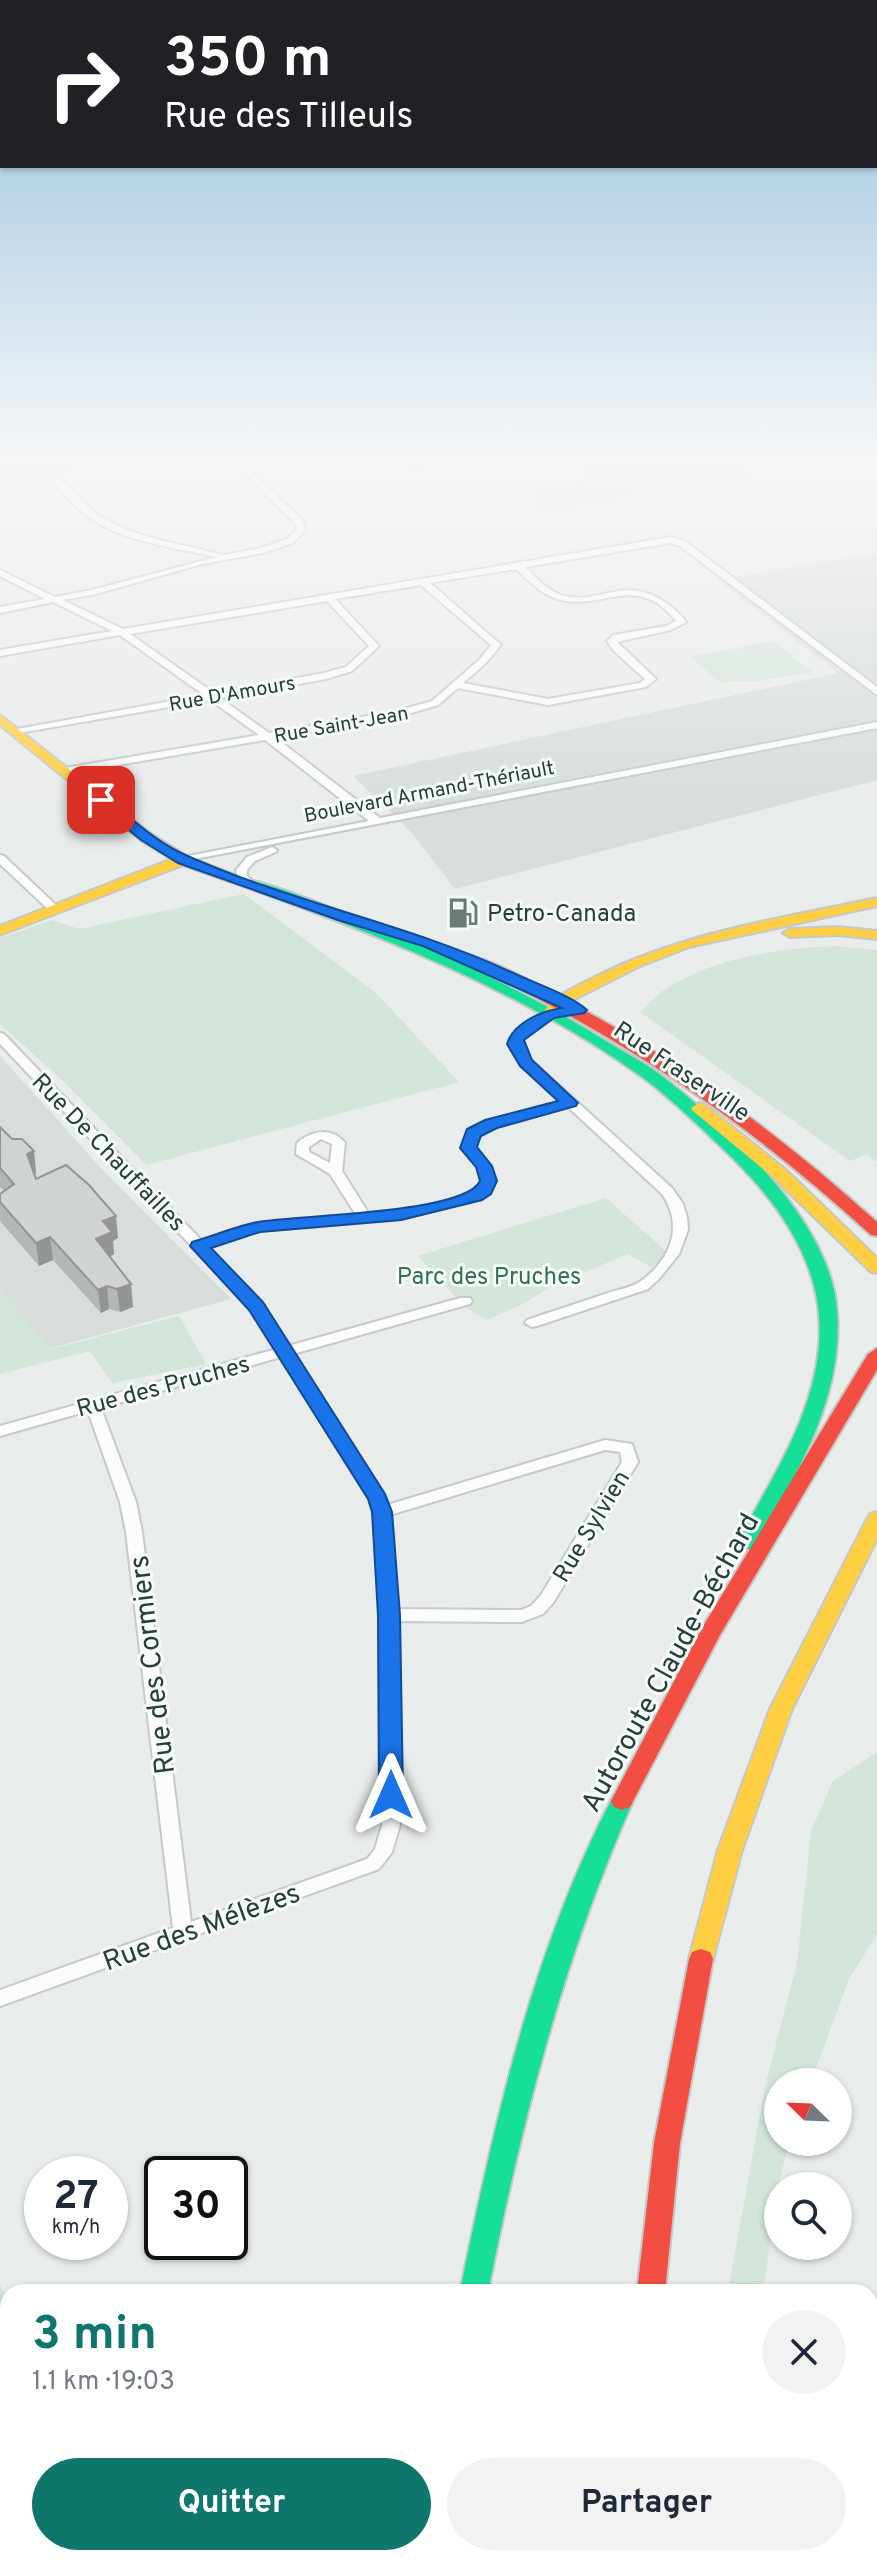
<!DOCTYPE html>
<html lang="fr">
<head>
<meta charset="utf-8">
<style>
  body { margin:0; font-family:Overpass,sans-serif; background:#f2f2f3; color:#1f2937; height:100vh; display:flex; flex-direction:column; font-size:30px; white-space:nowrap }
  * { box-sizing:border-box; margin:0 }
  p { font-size:26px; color:#747a83 }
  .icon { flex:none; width:44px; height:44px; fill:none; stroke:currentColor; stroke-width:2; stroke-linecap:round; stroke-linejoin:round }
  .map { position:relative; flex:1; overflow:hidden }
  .drawer { position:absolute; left:0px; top:2284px; width:878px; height:282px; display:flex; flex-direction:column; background:#fff; border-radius:24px 24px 0 0; box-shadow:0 2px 6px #0004 }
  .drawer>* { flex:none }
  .banner { position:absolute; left:0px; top:0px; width:878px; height:168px; box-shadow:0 2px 6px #0004; background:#202124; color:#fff; overflow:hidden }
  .needle { width:52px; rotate:293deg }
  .controls { position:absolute; left:764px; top:2068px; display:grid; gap:16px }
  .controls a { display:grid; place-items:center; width:88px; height:88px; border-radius:50%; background:#fff; box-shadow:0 2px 6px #0004; font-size:40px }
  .speed { position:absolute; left:24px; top:2156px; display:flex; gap:16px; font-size:40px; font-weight:700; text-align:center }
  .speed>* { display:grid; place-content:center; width:104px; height:104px; border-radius:50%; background:#fff; box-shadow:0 2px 6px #0004; line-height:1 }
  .speed small { font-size:20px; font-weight:400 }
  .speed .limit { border:4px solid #111; border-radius:12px; background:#fff; color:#111 }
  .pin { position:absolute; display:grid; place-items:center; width:68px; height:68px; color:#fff; margin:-34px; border-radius:16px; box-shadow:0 4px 12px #0006 }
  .me { position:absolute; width:88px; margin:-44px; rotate:0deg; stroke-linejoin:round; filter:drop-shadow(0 0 6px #0008) }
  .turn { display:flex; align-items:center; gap:28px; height:168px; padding:0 32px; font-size:36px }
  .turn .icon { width:104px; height:104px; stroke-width:2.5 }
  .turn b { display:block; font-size:56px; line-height:68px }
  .round { display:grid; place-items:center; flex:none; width:84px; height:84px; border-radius:42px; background:#f2f2f3 }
  .headline { display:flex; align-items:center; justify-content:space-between; height:136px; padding:0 32px }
  h1 { font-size:48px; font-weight:700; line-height:60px; color:#0f766e }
  .primary-button { display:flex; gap:16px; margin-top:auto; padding:16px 32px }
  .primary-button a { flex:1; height:92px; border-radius:48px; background:#0f766e; color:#fff; font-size:32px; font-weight:700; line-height:92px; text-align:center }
  .primary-button a+a { background:#f2f2f3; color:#1f2937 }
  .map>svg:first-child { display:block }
  .built { fill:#d6ddda }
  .green { fill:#d3e4d8 }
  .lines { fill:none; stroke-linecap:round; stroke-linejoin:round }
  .street-casing { stroke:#c5c9c7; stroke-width:4 }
  .fast-casing { stroke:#c4c9c7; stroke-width:4 }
  .slow-casing { stroke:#c4c9c7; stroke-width:4 }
  .jam-casing { stroke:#c4c9c7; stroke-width:4 }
  .street { fill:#fcfcfc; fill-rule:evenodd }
  .fast { fill:#16e098; fill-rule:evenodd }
  .slow { fill:#ffcf43; fill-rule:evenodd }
  .jam { fill:#f24e42; fill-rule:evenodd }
  .wall { fill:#b3b7b5 }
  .shaded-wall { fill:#929594 }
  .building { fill:#d0d5d3; stroke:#929594; stroke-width:2 }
  .route { fill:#1a73e8; stroke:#114b97; stroke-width:2 }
  .labels { text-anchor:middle; stroke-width:6; stroke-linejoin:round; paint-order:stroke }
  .far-street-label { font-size:20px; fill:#263f3a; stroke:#f6faf9 }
  .poi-label { font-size:24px; fill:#263f3a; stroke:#f6faf9; text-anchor:start }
  .street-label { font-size:24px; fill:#263f3a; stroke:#f6faf9 }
  .park-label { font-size:24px; fill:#32734f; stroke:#f6faf9 }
  .near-street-label { font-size:28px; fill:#263f3a; stroke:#f6faf9 }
</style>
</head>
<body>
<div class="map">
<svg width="877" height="2565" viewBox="0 0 877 2565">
  <rect width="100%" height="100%" fill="#e8ecea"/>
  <path class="built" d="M393,457h122l-103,15z
    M877,553v227l-422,109 -43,-56 -59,-57 485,-103 -120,-93z
    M0,1056l100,111 131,132 -231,63z"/>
  <path class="green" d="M565,457c28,0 58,-3 86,0 9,0 15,6 24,6 24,0 59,-16 74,11 -28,24 -32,3 -61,0 -48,11 -99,43 -150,31l-3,-12 50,-14 5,-5z
    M773,641l39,31 -53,9 -39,1 -30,-25z
    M244,894l133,100 82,88 -313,83 -84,-85 -62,-56v-86l52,-18 27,9z
    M834,946l43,4v212l-10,-8 -17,7 -210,-149c8,-7 15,-16 24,-22 47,-31 114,-42 170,-44z
    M606,1198l62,55 -7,9 -10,5 -23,-13 -76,32 -29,18 -36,16 -23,-14 -46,-50z
    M0,1289l51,60 128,-33 27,48 -94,19 -22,-32 -90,23z
    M877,1752v182l-28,45 -38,103h-33v60h11l-11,44 -15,106h-35l37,-206 32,-122 14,-133 22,-50z
    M0,2285l8,15v258h286l-3,7h-291z"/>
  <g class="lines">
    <g class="street-casing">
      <path id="street" d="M114,457h18l-81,13 46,45 30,15 29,9 68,16 34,-6 29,-10 10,-9 -2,-7 -67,-66h8l66,63 3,10 -12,13 -30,10 -61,11 -106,30 -33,6 60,29 548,-92 15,5 191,145v8l-197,-149 -10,-3 -145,24c10,10 21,22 34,27 37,14 63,-20 104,7 9,6 17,12 23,21l-15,8 -54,12 39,37 -10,8 -98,18 -90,-17 -20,17 -37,11 -125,22 104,80 497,-96v6l-698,134 -1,-2 5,-3 186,-36 -104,-81 -200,34 -5,-3 5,-3 194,-33 -49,-35 -197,34v-4l4,-1 187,-34 -84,-60 -120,21v-6l112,-19 -59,-29 -53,11v-6l45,-8 -45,-23v-6l55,27 37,-7 124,-33c-42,-10 -88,-14 -124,-38 -19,-12 -33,-31 -48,-48l-44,6v-4zM516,569c13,12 27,27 45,31 45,10 76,-28 115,21l-10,5 -52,9 -7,6 7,10 31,28 -5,4 -92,16 -85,-16 22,-19 16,-19 -71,-62zM421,585l70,60 -12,15 -47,41 -35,10 -128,22 -49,-35 106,-19 26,-8 27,-25 -44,-47zM327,601l42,45 -23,21 -22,6 -110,20 -84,-59z
        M272,847l5,3 -1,2 -21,9 -8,9v6l9,8 -6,3c-9,-2 -13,-9 -14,-17l11,-13z
        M0,855l4,1 55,52v4h-8l-51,-48z
        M550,1010l4,1 2,3 -2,3 -28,18 -5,9 10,16 141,128 11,16 4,13 1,13 -9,24 -20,25 -11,10 -111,37 -5,1 -7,-4 2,-3c26,-9 52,-17 78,-26 11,-4 26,-6 36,-13 30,-22 43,-55 21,-87l-94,-87 -72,20 -17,8 -4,13 16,18 5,15 -7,12 -8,6 -80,20 -142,12 -51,17 53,55 27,43 172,-48h10l2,3 -2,3 -177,50 91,141 3,10 218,-65 27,4 6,18 -85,141 -10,11 -21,8 -125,-1 3,204 -8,27 -13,17 -379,137v-16l173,-62 -47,-396 -6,-30 -32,-91 -88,25v-10l276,-77 -25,-40 -251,-265v-11l4,1 198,207 56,-18 98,-8 -26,-41 -34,-20 1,-11c15,-13 35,-16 48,0l-3,28 27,43c25,-2 102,-12 113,-33l-4,-14 -17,-19 7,-18 18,-9 76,-20 -40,-36 -13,-21 8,-14zM321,1139l11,5 -2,19 -21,-11v-5zM281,1357l89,142 7,30 4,86 1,210 -7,24 -8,10 -176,63 -49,-390 -6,-30 -35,-94zM605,1450l15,2 2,10 -81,133 -10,11 -10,4 -124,-1 -4,-80 -3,-14z"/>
    </g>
    <g class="fast-casing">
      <path id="fast" d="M254,881c35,9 69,24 102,37 87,35 171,74 250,123 18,11 39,22 56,35 64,50 162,140 174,225 12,89 -39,175 -83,248h-14l-3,-5c34,-62 78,-128 83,-200 7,-80 -44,-147 -100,-199 -24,-23 -50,-48 -77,-68 -118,-85 -258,-140 -393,-189l-2,-3z
        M622,1792l8,3 3,6c-70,158 -112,322 -145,491h-28c34,-168 73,-344 154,-497z
        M425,2558h30v7h-30z"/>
    </g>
    <g class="slow-casing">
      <path id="slow" d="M0,715l151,119 37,23 73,28 -7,4 -5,-1 -66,-23 -183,70v-9l172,-67 -31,-19 -141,-115z
        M877,898v8l-188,41 -51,20 -73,37 -10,13h-10l-3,-3c14,-20 34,-27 55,-38 88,-44 185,-58 280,-78z
        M838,927l39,4v8l-39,-4 -48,2 -7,-4 7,-4z
        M699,1103l6,2 81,65 91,88v15l-6,-1 -97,-94 -81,-67 -2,-3z
        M877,1512v27l-85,170 -50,141 -29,109 -3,7 -9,3 -9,-3 -3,-7 29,-109 52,-141 97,-190 3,-5z
        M630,2558h30v7h-30z"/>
    </g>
    <g class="jam-casing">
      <path id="jam" d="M468,955c31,8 61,26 89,41 118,60 222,138 320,226v14l-6,-1c-128,-116 -251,-201 -408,-273v-6z
        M877,1348v22l-157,265 -90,172 -8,3 -8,-3 -3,-6 91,-173 166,-274z
        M701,1949l9,3 3,7 -33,184 -15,149h-28l17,-149 35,-184 3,-7z"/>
    </g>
    <use href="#street" class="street"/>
    <use href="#fast" class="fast"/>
    <use href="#slow" class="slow"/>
    <use href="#jam" class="jam"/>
  </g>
  <path class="wall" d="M0,1127l12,12 22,12 2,22 -2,1 2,5 82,59 -5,3 1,13 -4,3 21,27 2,23 -13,5 -11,-3 -8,4 -48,-53 -14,6 -39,-45v-27l4,-3 -4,-4z"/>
  <path class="shaded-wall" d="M34,1151l2,22 -6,3 -3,-22z
    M116,1216l2,22 -5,3 1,13 -15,8 -3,-23 7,-18z
    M50,1237l3,23 -14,6 -3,-23z
    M131,1284l2,23 -13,5 -3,-23z
    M107,1286l2,23 -8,4 -3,-23z"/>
  <path class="building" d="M0,1127l12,12h10l12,12 -7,3 9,25 30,-14 23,20 27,31 -13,5 9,11 -16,7 35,45 -14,5 -10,-3 -9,4 -48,-53 -14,6 -36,-41v-8l14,-10 -14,-16z"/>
  <linearGradient id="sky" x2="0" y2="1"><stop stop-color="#90bee1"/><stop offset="0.56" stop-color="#f5f6f6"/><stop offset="1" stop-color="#f5f6f6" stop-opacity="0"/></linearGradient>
  <rect width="877" height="816" fill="url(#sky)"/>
  <path class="route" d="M96,798h10c26,21 52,46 84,59 104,46 218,67 321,115 21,10 60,23 76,38l-3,3 -30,5 -30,22 8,20 46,43 -2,3 -79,22 -16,8 -4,11 15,19 5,15 -6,13 -9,6 -81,20 -141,12 -49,16 52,54 122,192 7,18 8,103 3,180 -4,7 -8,2 -8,-2 -4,-7 -1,-180 -6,-103 -4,-13 -119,-189 -59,-64 2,-4c22,-6 44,-16 66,-20 39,-7 207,-8 222,-41l-4,-14 -16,-19 7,-19 18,-9 73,-19 -38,-35 -13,-22c6,-21 34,-33 55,-36l-139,-62 -85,-26 -160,-57 -37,-23 -45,-37z"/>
  <defs>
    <g id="fuel-bare" transform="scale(2.4)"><path d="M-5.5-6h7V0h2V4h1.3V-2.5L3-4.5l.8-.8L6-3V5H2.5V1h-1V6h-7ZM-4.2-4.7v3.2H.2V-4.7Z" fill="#6a7c78" stroke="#f6faf9" stroke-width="2.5" paint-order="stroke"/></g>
  </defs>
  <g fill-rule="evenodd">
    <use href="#fuel-bare" x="463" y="913"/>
  </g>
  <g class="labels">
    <g class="far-street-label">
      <text transform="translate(232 693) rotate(-10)" y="7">Rue D'Amours</text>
      <text transform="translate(341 724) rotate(-10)" y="7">Rue Saint-Jean</text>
      <text transform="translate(429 791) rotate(-11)" y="7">Boulevard Armand-Thériault</text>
    </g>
    <g class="poi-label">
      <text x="487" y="921">Petro-Canada</text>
    </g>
    <g class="street-label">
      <text transform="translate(682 1071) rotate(34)" y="8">Rue Fraserville</text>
      <text transform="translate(109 1152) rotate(46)" y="8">Rue De Chauffailles</text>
      <text transform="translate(163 1386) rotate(-15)" y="8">Rue des Pruches</text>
      <text transform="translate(591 1526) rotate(-59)" y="8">Rue Sylvien</text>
    </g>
    <g class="park-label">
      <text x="489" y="1284">Parc des Pruches</text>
    </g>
    <g class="near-street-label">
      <text transform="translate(669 1662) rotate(-61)" y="10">Autoroute Claude-Béchard</text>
      <text transform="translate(151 1665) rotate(-97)" y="10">Rue des Cormiers</text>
      <text transform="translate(201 1926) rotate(-20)" y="10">Rue des Mélèzes</text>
    </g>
  </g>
</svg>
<div class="controls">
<a><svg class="needle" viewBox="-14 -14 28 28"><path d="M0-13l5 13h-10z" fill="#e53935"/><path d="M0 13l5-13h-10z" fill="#747a83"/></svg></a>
<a><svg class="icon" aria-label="search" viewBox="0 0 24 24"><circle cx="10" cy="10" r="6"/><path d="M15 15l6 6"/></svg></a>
</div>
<div class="speed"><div>27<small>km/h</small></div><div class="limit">30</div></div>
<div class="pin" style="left:101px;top:800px;background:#d93025"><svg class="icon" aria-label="arrive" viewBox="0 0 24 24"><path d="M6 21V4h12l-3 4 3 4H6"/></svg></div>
<svg class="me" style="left:391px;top:1795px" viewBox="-20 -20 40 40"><path d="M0-17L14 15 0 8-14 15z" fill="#1a73e8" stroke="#fff" stroke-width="4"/></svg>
<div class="banner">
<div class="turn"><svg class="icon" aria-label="right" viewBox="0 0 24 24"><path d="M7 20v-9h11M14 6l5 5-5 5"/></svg><div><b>350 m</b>Rue des Tilleuls</div></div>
</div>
<section class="drawer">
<div class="headline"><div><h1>3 min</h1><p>1.1 km · 19:03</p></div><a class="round"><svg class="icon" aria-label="close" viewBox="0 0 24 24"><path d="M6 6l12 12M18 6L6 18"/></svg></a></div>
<div class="primary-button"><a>Quitter</a><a>Partager</a></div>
</section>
</div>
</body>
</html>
